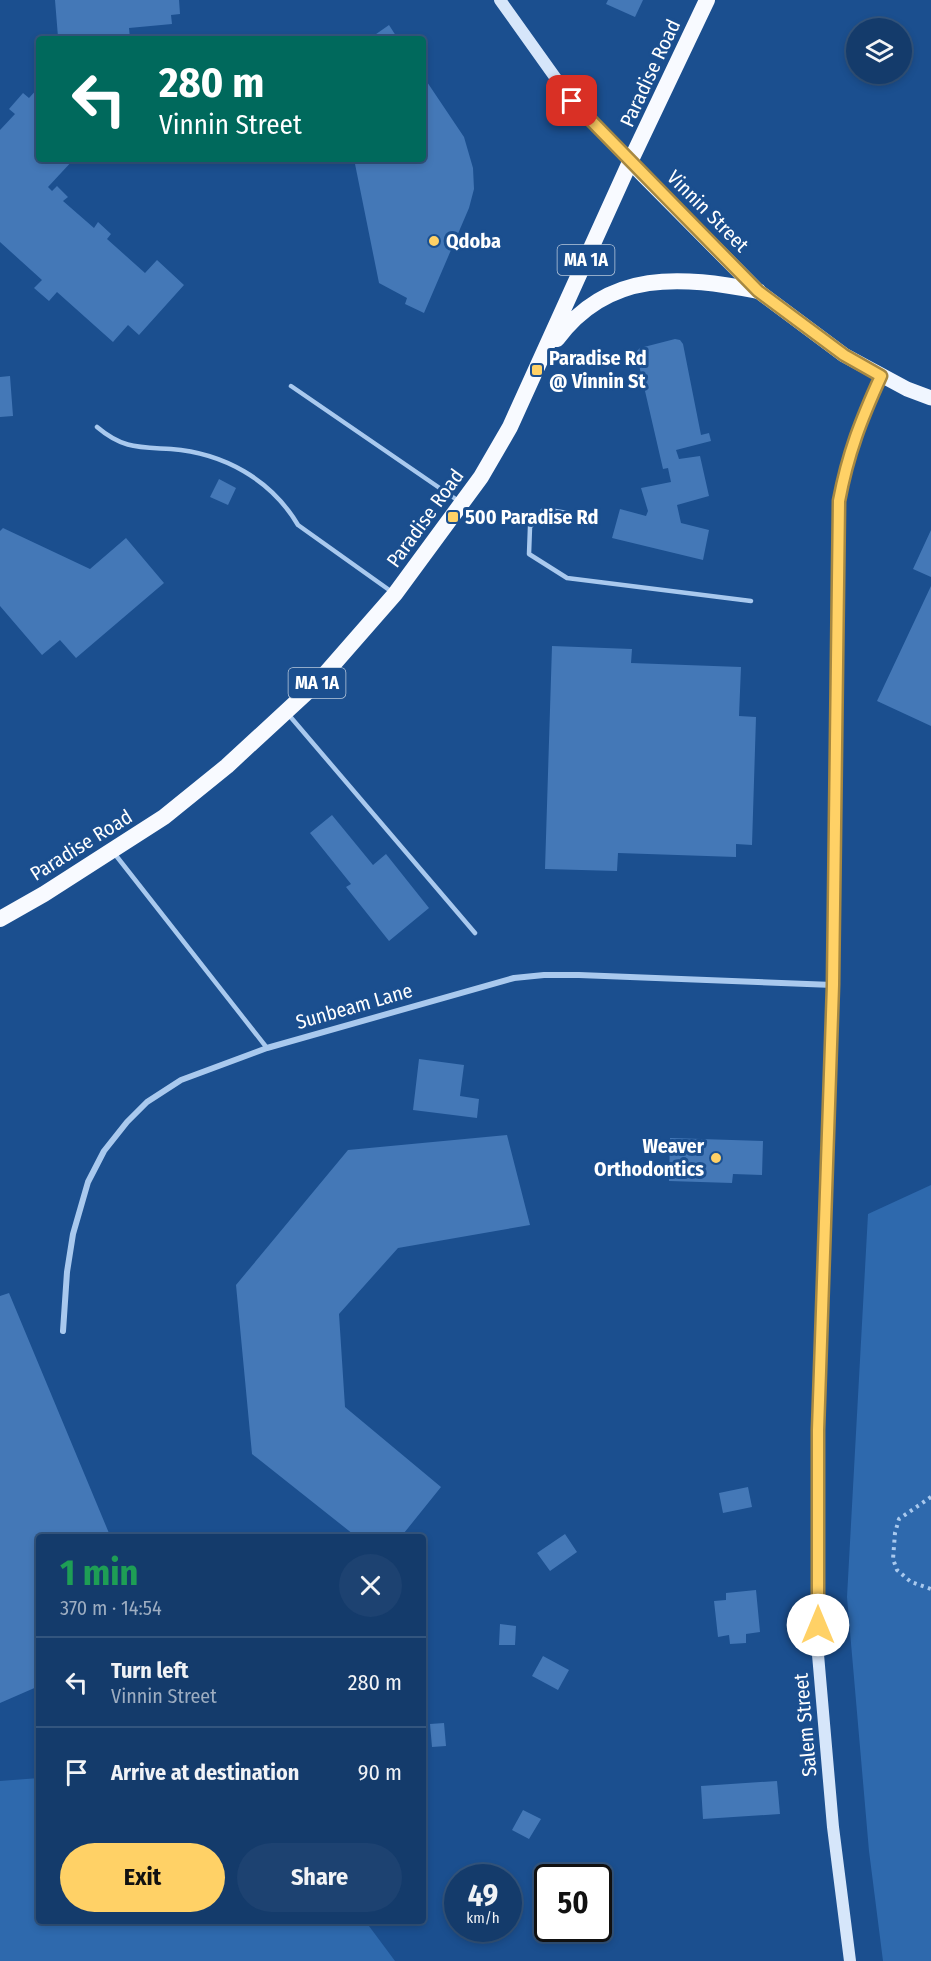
<!DOCTYPE html>
<html lang="en">
<head>
<meta charset="utf-8">
<style>
  body { margin:0; font-family:"Fira Sans Condensed",sans-serif; background:#1d4271; color:#f1f3f6; height:100vh; display:flex; flex-direction:column; font-size:22px; white-space:nowrap }
  * { box-sizing:border-box; margin:0 }
  p { font-size:20px; color:#9dadc1 }
  .icon { flex:none; width:33px; height:33px; fill:none; stroke:currentColor; stroke-width:2; stroke-linecap:round; stroke-linejoin:round }
  .map { position:relative; flex:1; overflow:hidden }
  .side { position:absolute; left:36px; top:1534px; width:390px; height:390px; display:flex; flex-direction:column; background:#143b6b; border-radius:6px; box-shadow:0 3px 9px #0003,0 0 0 2px #33557e }
  .side>* { flex:none }
  .banner { position:absolute; left:36px; top:36px; width:390px; height:126px; border-radius:6px; box-shadow:0 3px 9px #0003,0 0 0 2px #33557e; background:#00695c; color:#fff; overflow:hidden }
  .tools { position:absolute; left:846px; top:18px; display:grid; gap:12px }
  .tools a { display:grid; place-items:center; width:66px; height:66px; border-radius:50%; background:#143b6b; box-shadow:0 3px 9px #0003,0 0 0 2px #33557e; font-size:30px }
  .speed { position:absolute; left:444px; top:1864px; display:flex; gap:12px; font-size:30px; font-weight:700; text-align:center }
  .speed>* { display:grid; place-content:center; width:78px; height:78px; border-radius:50%; background:#143b6b; box-shadow:0 3px 9px #0003,0 0 0 2px #33557e; line-height:1 }
  .speed small { font-size:15px; font-weight:400 }
  .speed .limit { border:3px solid #111; border-radius:9px; background:#fff; color:#111 }
  .pin { position:absolute; display:grid; place-items:center; width:51px; height:51px; color:#fff; margin:-26px; border-radius:12px; box-shadow:0 3px 9px #0006 }
  .me { position:absolute; width:66px; margin:-33px; rotate:0deg; stroke-linejoin:round; filter:drop-shadow(0 0 4px #0008) }
  .turn { display:flex; align-items:center; gap:21px; height:126px; padding:0 24px; font-size:27px }
  .turn .icon { width:78px; height:78px; stroke-width:2.5 }
  .turn b { display:block; font-size:42px; line-height:51px }
  .round { display:grid; place-items:center; flex:none; width:63px; height:63px; border-radius:32px; background:#1d4271 }
  .overview { display:flex; align-items:center; justify-content:space-between; height:102px; padding:0 24px }
  h1 { font-size:36px; font-weight:700; line-height:45px; color:#1e9e55 }
  .action { display:flex; gap:12px; margin-top:auto; padding:12px 24px }
  .action a { flex:1; height:69px; border-radius:36px; background:#ffd166; color:#111; font-size:24px; font-weight:700; line-height:69px; text-align:center }
  .action a+a { background:#1d4271; color:#f1f3f6 }
  ul { padding:0; list-style:none }
  li { display:flex; align-items:center; gap:18px; height:90px; padding:0 24px; border-top:2px solid #33557e }
  li div { flex:1 }
  li b { display:block; font-size:22px }
  li em { font-style:normal }
  .map>svg:first-child { display:block }
  .green { fill:#2e69ad }
  .building { fill:#4478b7 }
  .lines { fill:none; stroke-linecap:round; stroke-linejoin:round }
  .path { stroke:#a9c9ee; stroke-width:4; stroke-dasharray:3 4.5; stroke-linecap:butt }
  .service { stroke:#a9c9ee; stroke-width:4.5 }
  .minor { stroke:#a9c9ee; stroke-width:6 }
  .secondary { stroke:#d6e6fa; stroke-width:12 }
  .primary { stroke:#f0f6ff; stroke-width:15 }
  .trunk { stroke:#f8faff; stroke-width:16 }
  .route-casing { stroke:#a68842; stroke-width:15 }
  .route { stroke:#ffd166; stroke-width:10 }
  .poi-dot { fill:#ffd166; stroke:#1b4f8f; stroke-width:2 }
  .labels { text-anchor:middle; stroke-width:6; stroke-linejoin:round; paint-order:stroke }
  .shield { fill:#1b4f8f; stroke:#bbcadd; stroke-width:1.5 }
  .shield-label { font-size:18px; font-weight:bold; fill:#fff }
  .street-label { font-size:20px; fill:#fff; stroke:#1b4f8f }
  .poi-label { font-size:20px; font-weight:bold; fill:#fff; stroke:#1b4f8f; text-anchor:start }
</style>
</head>
<body>
<div class="map">
<svg width="931" height="1961" viewBox="0 0 931 1961">
  <rect width="100%" height="100%" fill="#1b4f8f"/>
  <path class="green" d="M931,1185v776h-48l-14,-110 -22,-254 21,-383z
    M39,1778v144h327l29,39h-395v-180z"/>
  <path class="building" d="M55,0h124l1,14 -9,1 1,9 -43,4 1,11h-82v-2h10z
    M608,0h35l-8,17 -29,-13z
    M389,25l9,14h-29z
    M423,76l41,61 9,31 1,21 -5,19 -45,105 -19,-9 2,-6 -28,-15 -25,-124h69z
    M39,87v72h35l-26,28 4,4 5,-5 11,11 -5,4 31,27 4,-6 13,12 -4,5 38,34 12,-13 27,25 -45,50 -11,-10 -15,17 -56,-50 -8,9 -15,-13 8,-8 -42,-38v-112l15,-16 -6,-5 14,-16 6,5z
    M675,339l5,1 3,4 18,91 8,-2 2,8 -35,9 3,9 21,-3 9,40 -32,9 4,18 28,7 -6,30 -91,-22 8,-29 26,7 2,-5 -7,-23 30,-6 -3,-14 -5,1 -27,-117 4,-4z
    M10,376l3,40 -13,1v-40z
    M219,479l17,9 -8,17 -18,-8z
    M3,528l87,41 36,-31 38,45 -88,75 -16,-18 -18,15 -42,-49v-75z
    M931,530v47l-18,-8z
    M931,586v140l-54,-25z
    M552,646l80,3 -1,14 110,4 -2,49 17,1 -4,128 -16,-1v13l-118,-4 -1,18 -72,-2z
    M332,815l41,50 13,-11 43,54 -40,33 -43,-54 5,-3 -41,-51z
    M419,1059l45,6 -4,31 19,3 -2,19 -64,-8z
    M507,1135l23,90 -132,23 -59,66 6,93 96,80 -41,51h-42l-106,-84 -16,-169 112,-135z
    M670,1138l93,3 -1,34 -29,-1 -1,9 -63,-2z
    M9,1293l102,245h-72v148l-39,17v-407z
    M748,1487l4,20 -29,6 -4,-20z
    M565,1534l12,18 -27,19 -13,-18z
    M756,1590l4,42 -14,2v9l-16,1 -1,-9 -11,2 -4,-36 12,-1v-7z
    M500,1624l16,2 -1,19h-16z
    M543,1656l26,14 -11,20 -26,-14z
    M444,1723l2,23 -14,1 -2,-23z
    M777,1781l3,33 -77,5 -2,-33z
    M523,1810l18,9 -12,20 -17,-9z
    M598,1921l13,4 -3,9 -10,-3z"/>
  <g class="lines">
    <path class="path" d="M931,1497l-32,22 -4,14 -2,26 4,11 14,12 20,7"/>
    <path class="service" d="M291,386l169,116
      M97,427c26,22 42,20 74,22 52,4 100,30 127,76l94,67
      M567,513l-23,-4 -14,18 -1,27 38,24 184,23
      M288,714l187,219
      M114,853l153,195"/>
    <path class="minor" d="M63,1331l4,-59 6,-38 15,-52 16,-31 23,-29 20,-20 34,-22 86,-32 247,-70 30,-3h35l254,10"/>
    <path class="secondary" d="M500,0l72,101 58,61
      M850,1961l-17,-134 -16,-184 1,-213 15,-445 6,-484c9,-47 22,-82 42,-125"/>
    <path class="primary" d="M630,162l128,129 86,64 63,34 24,9"/>
    <path class="trunk" d="M557,339c52,-70 125,-63 201,-48
      M0,919l44,-25 120,-77 63,-51 91,-84 77,-88 86,-117 29,-50 120,-265 77,-162"/>
  </g>
  <g class="lines">
    <g class="route-casing">
      <path id="route" d="M572,101l186,190 86,64 37,21c-20,44 -33,77 -42,125l-6,484 -15,445v195"/>
    </g>
    <use href="#route" class="route"/>
  </g>
  <g class="poi-dot">
    <circle cx="434" cy="241" r="6"/>
    <rect x="531" y="364" width="12" height="12" rx="3"/>
    <rect x="447" y="511" width="12" height="12" rx="3"/>
    <circle cx="716" cy="1158" r="6"/>
  </g>
  <g class="labels">
    <g class="shield">
      <rect x="557.5" y="245" width="57" height="30" rx="4.5"/>
      <rect x="288.5" y="668" width="57" height="30" rx="4.5"/>
    </g>
    <g class="shield-label">
      <text x="586" y="266">MA 1A</text>
      <text x="317" y="689">MA 1A</text>
    </g>
    <g class="street-label">
      <text transform="translate(650 73) rotate(-65)" y="7">Paradise Road</text>
      <text transform="translate(708 211) rotate(45)" y="7">Vinnin Street</text>
      <text transform="translate(425 518) rotate(-54)" y="7">Paradise Road</text>
      <text transform="translate(81 845) rotate(-32)" y="7">Paradise Road</text>
      <text transform="translate(354 1006) rotate(-16)" y="7">Sunbeam Lane</text>
      <text transform="translate(805 1725) rotate(-95)" y="7">Salem Street</text>
    </g>
    <g class="poi-label">
      <text x="446" y="248">Qdoba</text>
      <text x="549" y="365">Paradise Rd<tspan x="549" dy="23">@ Vinnin St</tspan></text>
      <text x="465" y="524">500 Paradise Rd</text>
      <text x="704" y="1153" text-anchor="end">Weaver<tspan x="704" dy="23">Orthodontics</tspan></text>
    </g>
  </g>
</svg>
<div class="tools">
<a><svg class="icon" aria-label="layers" viewBox="0 0 24 24"><path d="M12 4l9 5-9 5-9-5zM3 14l9 5 9-5"/></svg></a>
</div>
<div class="speed"><div>49<small>km/h</small></div><div class="limit">50</div></div>
<div class="pin" style="left:572px;top:101px;background:#d93025"><svg class="icon" aria-label="arrive" viewBox="0 0 24 24"><path d="M6 21V4h12l-3 4 3 4H6"/></svg></div>
<svg class="me" style="left:818px;top:1625px" viewBox="-20 -20 40 40"><circle r="19" fill="#fff"/><path d="M0-13L10 11 0 6-10 11z" fill="#ffd166"/></svg>
<div class="banner">
<div class="turn"><svg class="icon" aria-label="left" viewBox="0 0 24 24"><path d="M17 20v-9H6M10 6l-5 5 5 5"/></svg><div><b>280 m</b>Vinnin Street</div></div>
</div>
<section class="side">
<div class="overview"><div><h1>1 min</h1><p>370 m · 14:54</p></div><a class="round"><svg class="icon" aria-label="close" viewBox="0 0 24 24"><path d="M6 6l12 12M18 6L6 18"/></svg></a></div>
<ul>
<li><svg class="icon" aria-label="left" viewBox="0 0 24 24"><path d="M17 20v-9H6M10 6l-5 5 5 5"/></svg><div><b>Turn left</b><p>Vinnin Street</p></div><em>280 m</em></li>
<li><svg class="icon" aria-label="arrive" viewBox="0 0 24 24"><path d="M6 21V4h12l-3 4 3 4H6"/></svg><div><b>Arrive at destination</b></div><em>90 m</em></li>
</ul>
<div class="action"><a>Exit</a><a>Share</a></div>
</section>
</div>
</body>
</html>
